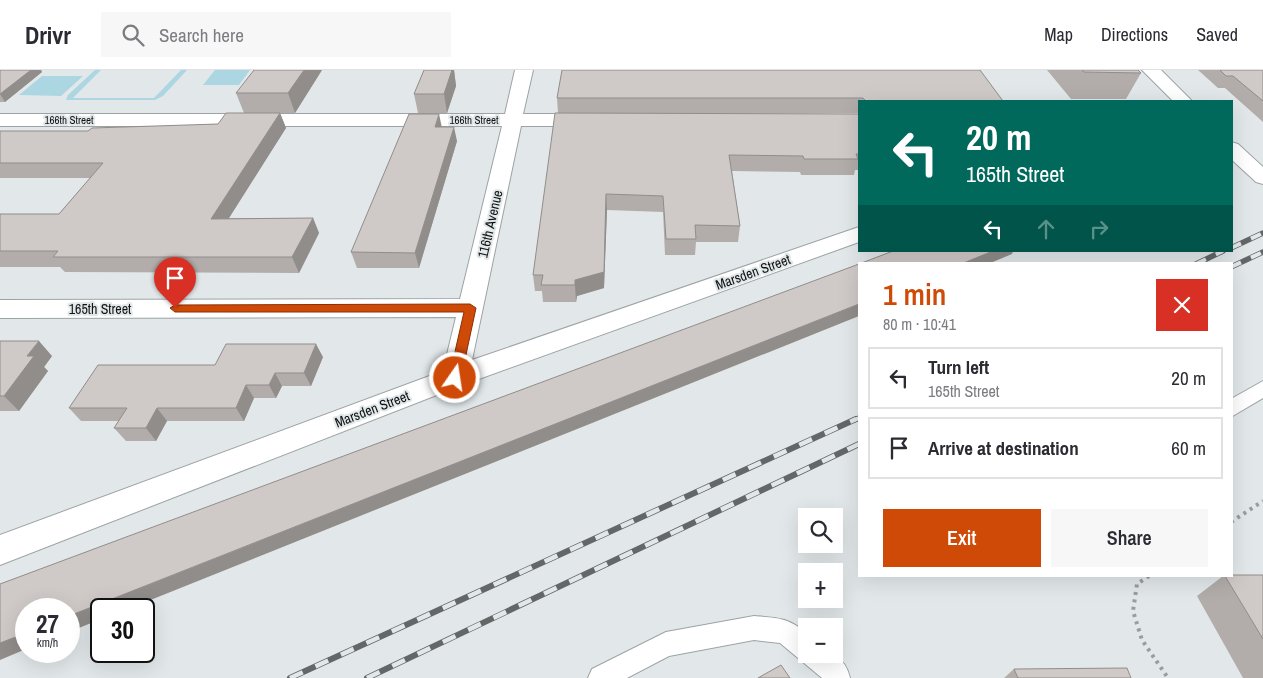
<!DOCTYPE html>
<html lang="en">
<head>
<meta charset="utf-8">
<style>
  body { margin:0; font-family:"Archivo Narrow",sans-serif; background:#f7f7f7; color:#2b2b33; height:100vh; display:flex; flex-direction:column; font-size:19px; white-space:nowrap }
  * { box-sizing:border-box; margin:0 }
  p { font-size:16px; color:#7c7c81 }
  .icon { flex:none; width:28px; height:28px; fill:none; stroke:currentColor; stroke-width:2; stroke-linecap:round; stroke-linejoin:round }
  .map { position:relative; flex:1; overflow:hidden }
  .panel { position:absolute; left:858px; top:192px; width:375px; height:315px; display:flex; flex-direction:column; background:#fff; border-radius:0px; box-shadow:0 5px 20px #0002 }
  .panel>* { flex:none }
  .hud { position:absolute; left:858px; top:30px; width:375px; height:152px; border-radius:0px; box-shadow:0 5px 20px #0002; background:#00695c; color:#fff; overflow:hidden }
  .tools { position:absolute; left:798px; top:438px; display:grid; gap:10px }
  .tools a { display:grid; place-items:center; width:45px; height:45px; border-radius:0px; background:#fff; box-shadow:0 5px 20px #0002; font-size:25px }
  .speed { position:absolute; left:15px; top:528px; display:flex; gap:10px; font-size:25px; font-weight:700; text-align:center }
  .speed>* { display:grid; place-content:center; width:65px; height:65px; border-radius:50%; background:#fff; box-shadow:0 5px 20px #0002; line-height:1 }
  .speed small { font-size:12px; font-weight:400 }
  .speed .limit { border:2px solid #111; border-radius:8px; background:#fff; color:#111 }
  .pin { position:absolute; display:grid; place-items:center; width:42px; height:42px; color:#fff; margin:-51px -21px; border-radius:50% 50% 50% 0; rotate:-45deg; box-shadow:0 0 5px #0007 }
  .pin .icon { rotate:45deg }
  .me { position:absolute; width:55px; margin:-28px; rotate:13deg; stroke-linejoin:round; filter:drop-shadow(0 0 4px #0008) }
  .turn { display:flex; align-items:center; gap:18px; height:105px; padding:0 25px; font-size:22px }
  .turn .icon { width:65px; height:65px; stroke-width:2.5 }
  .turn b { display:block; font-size:35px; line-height:42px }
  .lanes { display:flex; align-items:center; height:48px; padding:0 25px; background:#0003; justify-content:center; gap:25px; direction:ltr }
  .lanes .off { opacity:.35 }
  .round { display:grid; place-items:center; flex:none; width:52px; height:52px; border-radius:0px; background:#f7f7f7 }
  .head { display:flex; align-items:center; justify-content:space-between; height:85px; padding:0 25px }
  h1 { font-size:30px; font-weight:600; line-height:38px; color:#cf4a07 }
  .cta { display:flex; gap:10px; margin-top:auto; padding:10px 25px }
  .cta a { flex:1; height:58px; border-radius:0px; background:#cf4a07; color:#fff; font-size:20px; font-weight:600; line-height:58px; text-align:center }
  .cta a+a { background:#f7f7f7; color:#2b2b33 }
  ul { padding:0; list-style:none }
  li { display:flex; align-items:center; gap:15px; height:62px; margin:0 10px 8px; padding:0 15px; border:2px solid #e1e1e2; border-radius:0px }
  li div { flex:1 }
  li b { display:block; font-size:19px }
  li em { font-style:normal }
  header { display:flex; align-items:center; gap:30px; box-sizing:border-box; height:70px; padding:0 25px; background:#fff; border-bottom:1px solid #e1e1e2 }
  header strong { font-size:24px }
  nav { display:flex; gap:28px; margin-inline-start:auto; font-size:18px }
  .search { width:350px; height:45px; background:#f7f7f7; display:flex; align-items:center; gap:12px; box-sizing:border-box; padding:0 18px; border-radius:0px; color:#7c7c81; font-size:19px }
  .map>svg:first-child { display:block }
  .green { fill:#abd6e2 }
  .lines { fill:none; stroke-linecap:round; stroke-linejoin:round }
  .service-casing { stroke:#9da3a4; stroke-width:2 }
  .minor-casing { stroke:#9da3a4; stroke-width:2 }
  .path { stroke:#989d9f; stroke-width:4; stroke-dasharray:3 4.5; stroke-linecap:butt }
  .service { fill:#fff; fill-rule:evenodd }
  .minor { fill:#fff; fill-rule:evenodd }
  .rail-far1-casing { stroke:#636768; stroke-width:5.5 }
  .rail-casing { stroke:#636768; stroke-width:6 }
  .rail-far1 { stroke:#e2e8ea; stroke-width:4; stroke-dasharray:11; stroke-linecap:butt }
  .rail { stroke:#e2e8ea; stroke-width:4.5; stroke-dasharray:14; stroke-linecap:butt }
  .wall { fill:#b2adab }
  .shaded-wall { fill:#918d8b }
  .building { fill:#cfc9c7; stroke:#918d8b }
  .route { fill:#cf4a07; stroke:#873005 }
  .labels { text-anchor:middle; stroke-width:4; stroke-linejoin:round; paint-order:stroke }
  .far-street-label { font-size:11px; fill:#111314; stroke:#e2e8ea }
  .street-label { font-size:14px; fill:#111314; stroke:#e2e8ea }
</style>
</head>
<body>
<header>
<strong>Drivr</strong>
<div class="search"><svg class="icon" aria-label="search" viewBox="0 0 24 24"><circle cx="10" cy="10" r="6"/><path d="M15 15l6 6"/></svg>Search here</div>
<nav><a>Map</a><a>Directions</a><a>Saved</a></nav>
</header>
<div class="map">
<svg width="1263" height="608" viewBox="0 0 1263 608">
  <rect width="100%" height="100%" fill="#e2e8ea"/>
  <path class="green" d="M95,0h6l-28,28h81l27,-28h6l-24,26 -8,4h-89l2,-5z
    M215,0h35l-11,15h-36z
    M42,6h41l-22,20 -42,-1z"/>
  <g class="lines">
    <g class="service-casing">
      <path id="service" d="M1263,311v17l-32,19v-18z
        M754,546c23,2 34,1 52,17v21c22,0 38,-2 44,24h-28l-42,-35 -26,-3 -85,16 -42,22h-39l4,-9 74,-37z"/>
    </g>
    <g class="minor-casing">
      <path id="minor" d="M515,0h18l-10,44h68l7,2 2,4 -2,4 -7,2h-70l-49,234 387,-133v15l-394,142 -465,181v-30l443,-164 13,-54 -456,1v-18l460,-1 42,-173h-502v-12h505z
        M1142,0h19l31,31h-19z
        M1231,72l7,2 25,23v17l-7,-2 -25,-23z"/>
    </g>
    <path class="path" d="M1231,452l32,-21
      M1149,506l-12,8 -4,27 9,29 26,38"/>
    <use href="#service" class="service"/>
    <use href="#minor" class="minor"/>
    <g class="rail-far1-casing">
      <path id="rail-far1" d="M1231,178l32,-15
        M1196,194l27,-13
        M1231,197l32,-15
        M854,350l5,-2"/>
    </g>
    <g class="rail-casing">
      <path id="rail" d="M290,608l566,-259
        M367,608l492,-234"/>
    </g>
    <use href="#rail-far1" class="rail-far1"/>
    <use href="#rail" class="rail"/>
  </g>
  <path class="wall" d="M0,0h41l1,2 -37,30h-5z
    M322,0l-27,43h-51l-8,-20z
    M424,0h30l2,16 -9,27h-29l-4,-19z
    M562,0l441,31h-144v12h-157l157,1v56h-4l-1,5h-53l-1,-3 -68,-1 8,55 -2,16h-42l-1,13h-30l-2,-43 -56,-2 -3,78 -27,8 -1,6h-33l-1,-11h-7l-2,-16 25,-162 -1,-15z
    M1047,0h91l3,3 -15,26h-55z
    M1198,0h65v52l-38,-34h-7z
    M280,43l6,15 -58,90h85l6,15 -20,40 -234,-1 -5,-5h-60v-53h59l31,-36h-90v-47h88l130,-7z
    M442,57l15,14 -38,127h-62l-6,-16z
    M0,271l52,15 -8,11 4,4 -29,40h-19z
    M323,287l-12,29h-29l-6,12h-22l-10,23h-77l-11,20h-30l-12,-13 5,-7h-38l-12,-13 146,-43z
    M1263,505v103h-20l-46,-82 26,-20z
    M1014,599l117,9h-127z"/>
  <path class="shaded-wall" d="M31,0h10l1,2 -37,30 -5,-8z
    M304,0h18l-27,43 -7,-20z
    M452,0h2l2,16 -9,27 -3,-19z
    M280,43l6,15 -67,106 -8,-15z
    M439,44l3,14 -7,-1z
    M454,57l3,14 -38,127 -4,-15z
    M606,124l1,16 -3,78 -27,8 -1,6 -1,-17v-5z
    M313,148l6,15 -20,40 -7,-16z
    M993,181h20l-1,3 -24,10h-27z
    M859,234v12l-731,293h-27v10l-32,13v-16z
    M39,271l13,15 -8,11 4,4 -29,40 -15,-15 23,-40z
    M316,274l7,13 -12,29 -7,-13z
    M275,303l7,13 -6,12 -7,-13z
    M246,315l8,13 -10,23 -8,-13z
    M157,338l10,13 -11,20 -10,-13z
    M26,563v16l-26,11v-17z"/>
  <path class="building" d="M0,0h31l-31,24z
    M254,0h50l-16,23h-52z
    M424,0h28l-8,24h-30z
    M562,0h418l23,31h-139l1,-1 -2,-2h-306z
    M1082,0h56l3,3 -57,-1z
    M1220,0h43v31l-30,-25h-7z
    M226,43h54l-69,106 102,-1 -21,39h-239l5,-6h-58v-37h59l44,-51h-103v-32h88l4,-3 126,-4z
    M555,43l304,1v40h-3l2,5h-54l-1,-3 -74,-1 11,71 -45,-1 1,14h-30l-3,-43 -57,-2 -2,78 -29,8v5h-34l2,-10h-10z
    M409,44h30l-4,13h19l-39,126 -64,-1z
    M893,181h100l-32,13h-102z
    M859,194v40l-790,312v-7h-43v24l-26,10v-59z
    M0,271h39l-12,15h7l-30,40h-4z
    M226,274h90l-12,29h-29l-6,12h-23l-10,23h-79l-11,20h-32l13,-20h-58l29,-43h117z
    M1231,505h32v64l-38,-63h6z
    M781,595l9,13h-32z
    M1127,598l4,10h-113l-4,-9z"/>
  <path class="route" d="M470,234l6,4 -15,70 -6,4 -6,-4 15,-66h-289l-5,-4 5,-3z"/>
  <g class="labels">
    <g class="far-street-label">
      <text x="69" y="54">166th Street</text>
      <text x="474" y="54">166th Street</text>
    </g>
    <g class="street-label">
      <text transform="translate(490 154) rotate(-77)" y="5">116th Avenue</text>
      <text transform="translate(753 202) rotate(-20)" y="5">Marsden Street</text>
      <text x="100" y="244">165th Street</text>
      <text transform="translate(372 339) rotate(-21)" y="5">Marsden Street</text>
    </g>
  </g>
</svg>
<div class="tools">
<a><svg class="icon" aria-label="search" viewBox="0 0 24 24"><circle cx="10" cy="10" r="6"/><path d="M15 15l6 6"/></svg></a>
<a>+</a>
<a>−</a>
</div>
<div class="speed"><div>27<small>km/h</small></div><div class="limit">30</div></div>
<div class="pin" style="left:175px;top:238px;background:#d93025"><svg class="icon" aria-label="arrive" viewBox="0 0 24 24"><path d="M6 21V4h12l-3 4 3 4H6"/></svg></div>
<svg class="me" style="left:455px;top:308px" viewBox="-20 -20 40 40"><circle r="17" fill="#cf4a07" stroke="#fff" stroke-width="3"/><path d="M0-11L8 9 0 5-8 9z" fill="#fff"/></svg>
<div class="hud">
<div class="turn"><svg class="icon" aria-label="left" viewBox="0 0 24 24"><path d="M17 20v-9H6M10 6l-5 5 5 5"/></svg><div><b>20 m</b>165th Street</div></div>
<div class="lanes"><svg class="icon" aria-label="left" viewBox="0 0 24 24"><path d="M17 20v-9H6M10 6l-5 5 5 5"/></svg><svg class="icon off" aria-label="ahead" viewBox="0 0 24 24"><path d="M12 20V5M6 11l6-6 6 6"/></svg><svg class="icon off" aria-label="right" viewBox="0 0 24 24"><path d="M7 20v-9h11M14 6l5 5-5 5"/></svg></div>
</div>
<section class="panel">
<div class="head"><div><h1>1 min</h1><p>80 m · 10:41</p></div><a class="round" style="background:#d93025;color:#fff"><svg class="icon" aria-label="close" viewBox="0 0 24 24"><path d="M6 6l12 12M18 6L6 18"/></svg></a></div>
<ul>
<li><svg class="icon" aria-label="left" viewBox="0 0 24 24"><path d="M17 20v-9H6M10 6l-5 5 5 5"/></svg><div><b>Turn left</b><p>165th Street</p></div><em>20 m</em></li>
<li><svg class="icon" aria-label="arrive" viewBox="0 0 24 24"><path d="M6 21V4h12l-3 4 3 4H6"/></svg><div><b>Arrive at destination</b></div><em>60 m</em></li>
</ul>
<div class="cta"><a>Exit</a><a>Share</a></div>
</section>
</div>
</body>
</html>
